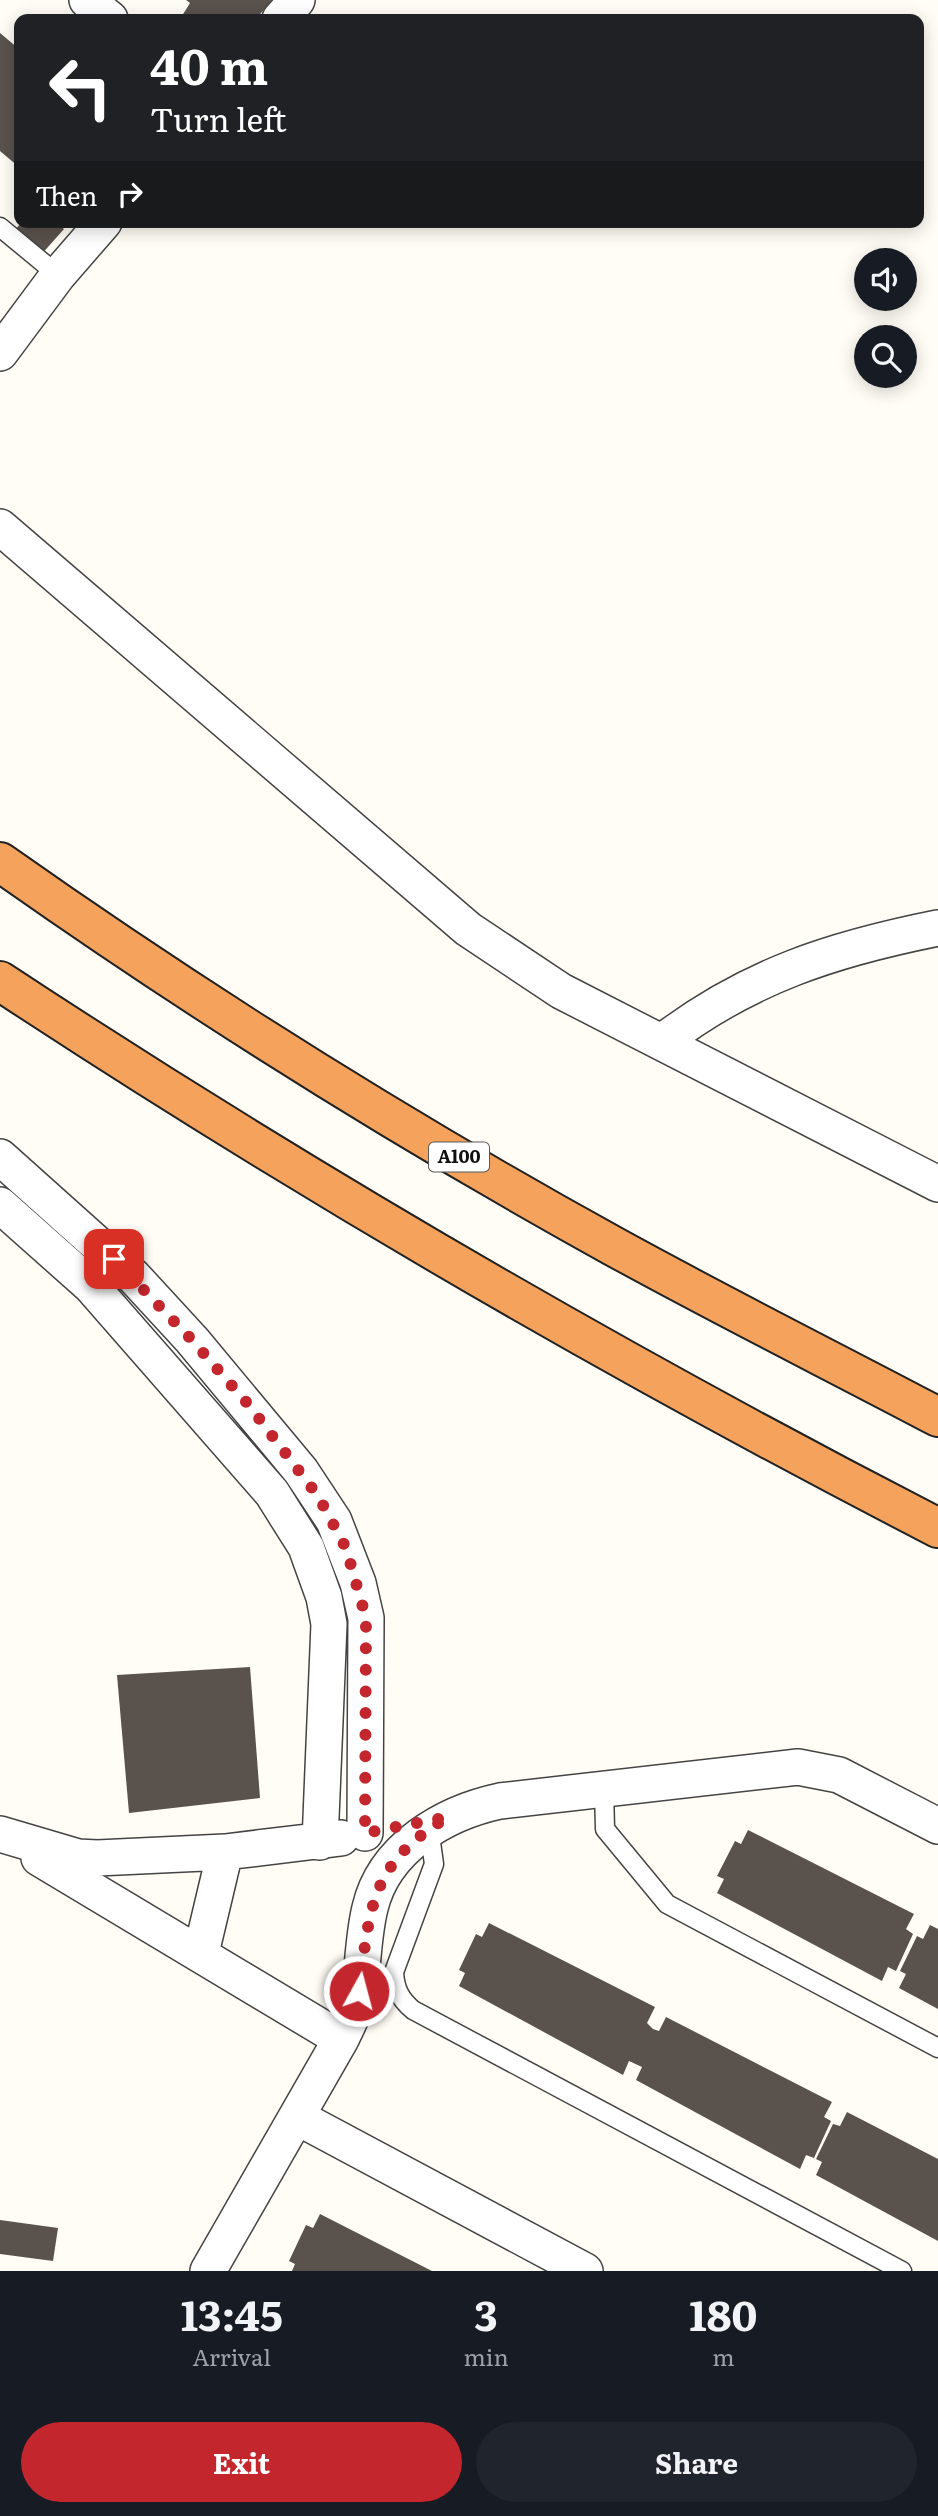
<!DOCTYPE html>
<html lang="en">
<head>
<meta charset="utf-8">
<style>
  body { margin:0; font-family:Literata,serif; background:#20242c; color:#f1f3f6; height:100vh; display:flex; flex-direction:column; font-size:26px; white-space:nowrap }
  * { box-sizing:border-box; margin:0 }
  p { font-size:23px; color:#9ea1a6 }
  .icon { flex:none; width:38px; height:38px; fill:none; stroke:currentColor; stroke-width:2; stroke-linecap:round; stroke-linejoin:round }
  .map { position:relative; height:2271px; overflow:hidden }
  .side { display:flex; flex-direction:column; background:#171b24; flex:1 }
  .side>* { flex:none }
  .top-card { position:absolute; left:14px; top:14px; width:910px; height:214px; border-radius:14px; box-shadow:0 4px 18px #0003; background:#202124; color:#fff; overflow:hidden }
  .tools { position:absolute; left:854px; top:248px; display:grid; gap:14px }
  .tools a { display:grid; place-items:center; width:63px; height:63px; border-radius:50%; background:#171b24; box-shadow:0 4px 18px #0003; font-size:35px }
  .pin { position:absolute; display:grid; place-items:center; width:60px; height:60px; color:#fff; margin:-30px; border-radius:14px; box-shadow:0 4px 10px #0006 }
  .me { position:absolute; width:77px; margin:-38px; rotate:7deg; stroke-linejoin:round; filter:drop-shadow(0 0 5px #0008) }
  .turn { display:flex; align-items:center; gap:24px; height:147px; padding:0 21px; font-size:32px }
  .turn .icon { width:91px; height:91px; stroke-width:2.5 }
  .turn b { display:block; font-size:49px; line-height:60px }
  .then { display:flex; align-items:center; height:66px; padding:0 21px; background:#0003; gap:14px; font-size:26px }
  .eta { display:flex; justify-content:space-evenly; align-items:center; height:119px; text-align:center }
  .eta b { font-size:42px; font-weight:700; line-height:49px }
  .action { display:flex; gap:14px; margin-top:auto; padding:14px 21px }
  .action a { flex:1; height:80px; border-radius:42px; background:#c4262e; color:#fff; font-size:28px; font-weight:700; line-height:80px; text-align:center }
  .action a+a { background:#20242c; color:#f1f3f6 }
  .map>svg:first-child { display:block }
  .building { fill:#5a524d }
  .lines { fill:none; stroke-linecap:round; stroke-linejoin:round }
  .lane-casing { stroke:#444; stroke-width:21 }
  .street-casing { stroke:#444; stroke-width:38 }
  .highway-casing { stroke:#222; stroke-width:42 }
  .lane { stroke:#fff; stroke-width:18 }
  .street { stroke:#fff; stroke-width:35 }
  .highway { stroke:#f5a25d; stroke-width:38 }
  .route { stroke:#c4262e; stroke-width:12; stroke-dasharray:0 21.6 }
  .labels { text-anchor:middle; stroke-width:7; stroke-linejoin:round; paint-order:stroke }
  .shield { fill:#fff; stroke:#585858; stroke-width:2 }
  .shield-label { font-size:18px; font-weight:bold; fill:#111 }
</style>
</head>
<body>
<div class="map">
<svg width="938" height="2271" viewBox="0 0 938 2271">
  <rect width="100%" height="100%" fill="#fffdf5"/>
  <path class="building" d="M186,0h86l-16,19h-76l10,-16z
    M0,33l19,16v118l-19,-16z
    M22,222h34l8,7 -24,27 -27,-24z
    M250,1667l10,131 -131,15 -12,-138z
    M748,1830l166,84 -8,15 7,5 -17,37 -8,-4 -6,14 -165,-88 7,-14 -7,-3 18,-35 6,3z
    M489,1923l166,84 -8,16 6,6 6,2 7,-14 166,85 -8,15 7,4 -17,37 -8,-3 -6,14 -164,-89 6,-13 -13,-6 -6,14 -164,-89 6,-13 -6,-3 17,-36 6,3z
    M930,1925l8,4v80l-39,-21 7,-14 -6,-3 17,-35 6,3z
    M847,2112l91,47v82l-122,-66 6,-13 -6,-3 17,-35 7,2z
    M320,2214l112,57h-140l3,-7 -6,-3 17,-36 7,3z
    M0,2220l58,8 -5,33 -53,-7z"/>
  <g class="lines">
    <g class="lane-casing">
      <path id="lane" d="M0,227l58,48
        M604,1789l1,40 62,75 271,144
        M429,1828l5,36 -40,108c1,17 6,27 19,38l489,261"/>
    </g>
    <g class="street-casing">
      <path id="street" d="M87,0l23,19
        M280,19l17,-19
        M0,353l58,-78 46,-53
        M0,527l468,402 93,62 377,193
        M662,1042c86,-66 171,-93 276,-114
        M0,1157l134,120 58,63 109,131 33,50 24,62 8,35 -1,215
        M0,1205l91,81 181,207 34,54 18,50 5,27 -9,218
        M0,1834l78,23 19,1 128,-6 116,-14
        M39,1858l302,181
        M201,1953l24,-101
        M297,2117l288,154
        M208,2271l133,-232c5,-11 12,-23 15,-35 8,-31 6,-64 14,-96 14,-60 74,-95 130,-107l298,-34 41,8 99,51"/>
    </g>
    <g class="highway-casing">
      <path id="highway" d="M0,862c197,139 403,268 613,384 107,59 217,114 325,171
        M0,981c302,199 616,381 938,547"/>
    </g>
    <use href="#lane" class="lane"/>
    <use href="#street" class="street"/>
    <use href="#highway" class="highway"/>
  </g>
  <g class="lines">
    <path class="route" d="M114,1259l78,81 56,64 70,92 28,52 20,70 -1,215 83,-16c-79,47 -78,92 -89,174"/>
  </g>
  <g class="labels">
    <rect class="shield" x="429" y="1142.5" width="60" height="29" rx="5"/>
    <g class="shield-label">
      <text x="459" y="1163">A100</text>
    </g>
  </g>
</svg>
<div class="tools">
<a><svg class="icon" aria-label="sound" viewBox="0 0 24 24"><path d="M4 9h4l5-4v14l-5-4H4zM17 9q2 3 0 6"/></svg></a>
<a><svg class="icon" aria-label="search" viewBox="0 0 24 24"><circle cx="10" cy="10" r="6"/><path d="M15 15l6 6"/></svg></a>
</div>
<div class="pin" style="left:114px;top:1259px;background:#d93025"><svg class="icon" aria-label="arrive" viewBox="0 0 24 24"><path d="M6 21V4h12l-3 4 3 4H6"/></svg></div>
<svg class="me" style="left:359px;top:1991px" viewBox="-20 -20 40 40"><circle r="17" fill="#c4262e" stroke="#fff" stroke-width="3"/><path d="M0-11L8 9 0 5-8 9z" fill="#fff"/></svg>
<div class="top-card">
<div class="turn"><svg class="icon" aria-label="left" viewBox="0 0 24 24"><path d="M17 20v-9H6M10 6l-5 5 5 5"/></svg><div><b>40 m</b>Turn left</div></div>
<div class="then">Then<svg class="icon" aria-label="right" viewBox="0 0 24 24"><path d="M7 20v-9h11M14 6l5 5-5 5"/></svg></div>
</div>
</div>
<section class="side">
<div class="eta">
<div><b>13:45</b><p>Arrival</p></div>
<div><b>3</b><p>min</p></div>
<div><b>180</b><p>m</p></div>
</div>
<div class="action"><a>Exit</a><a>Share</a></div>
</section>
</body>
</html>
